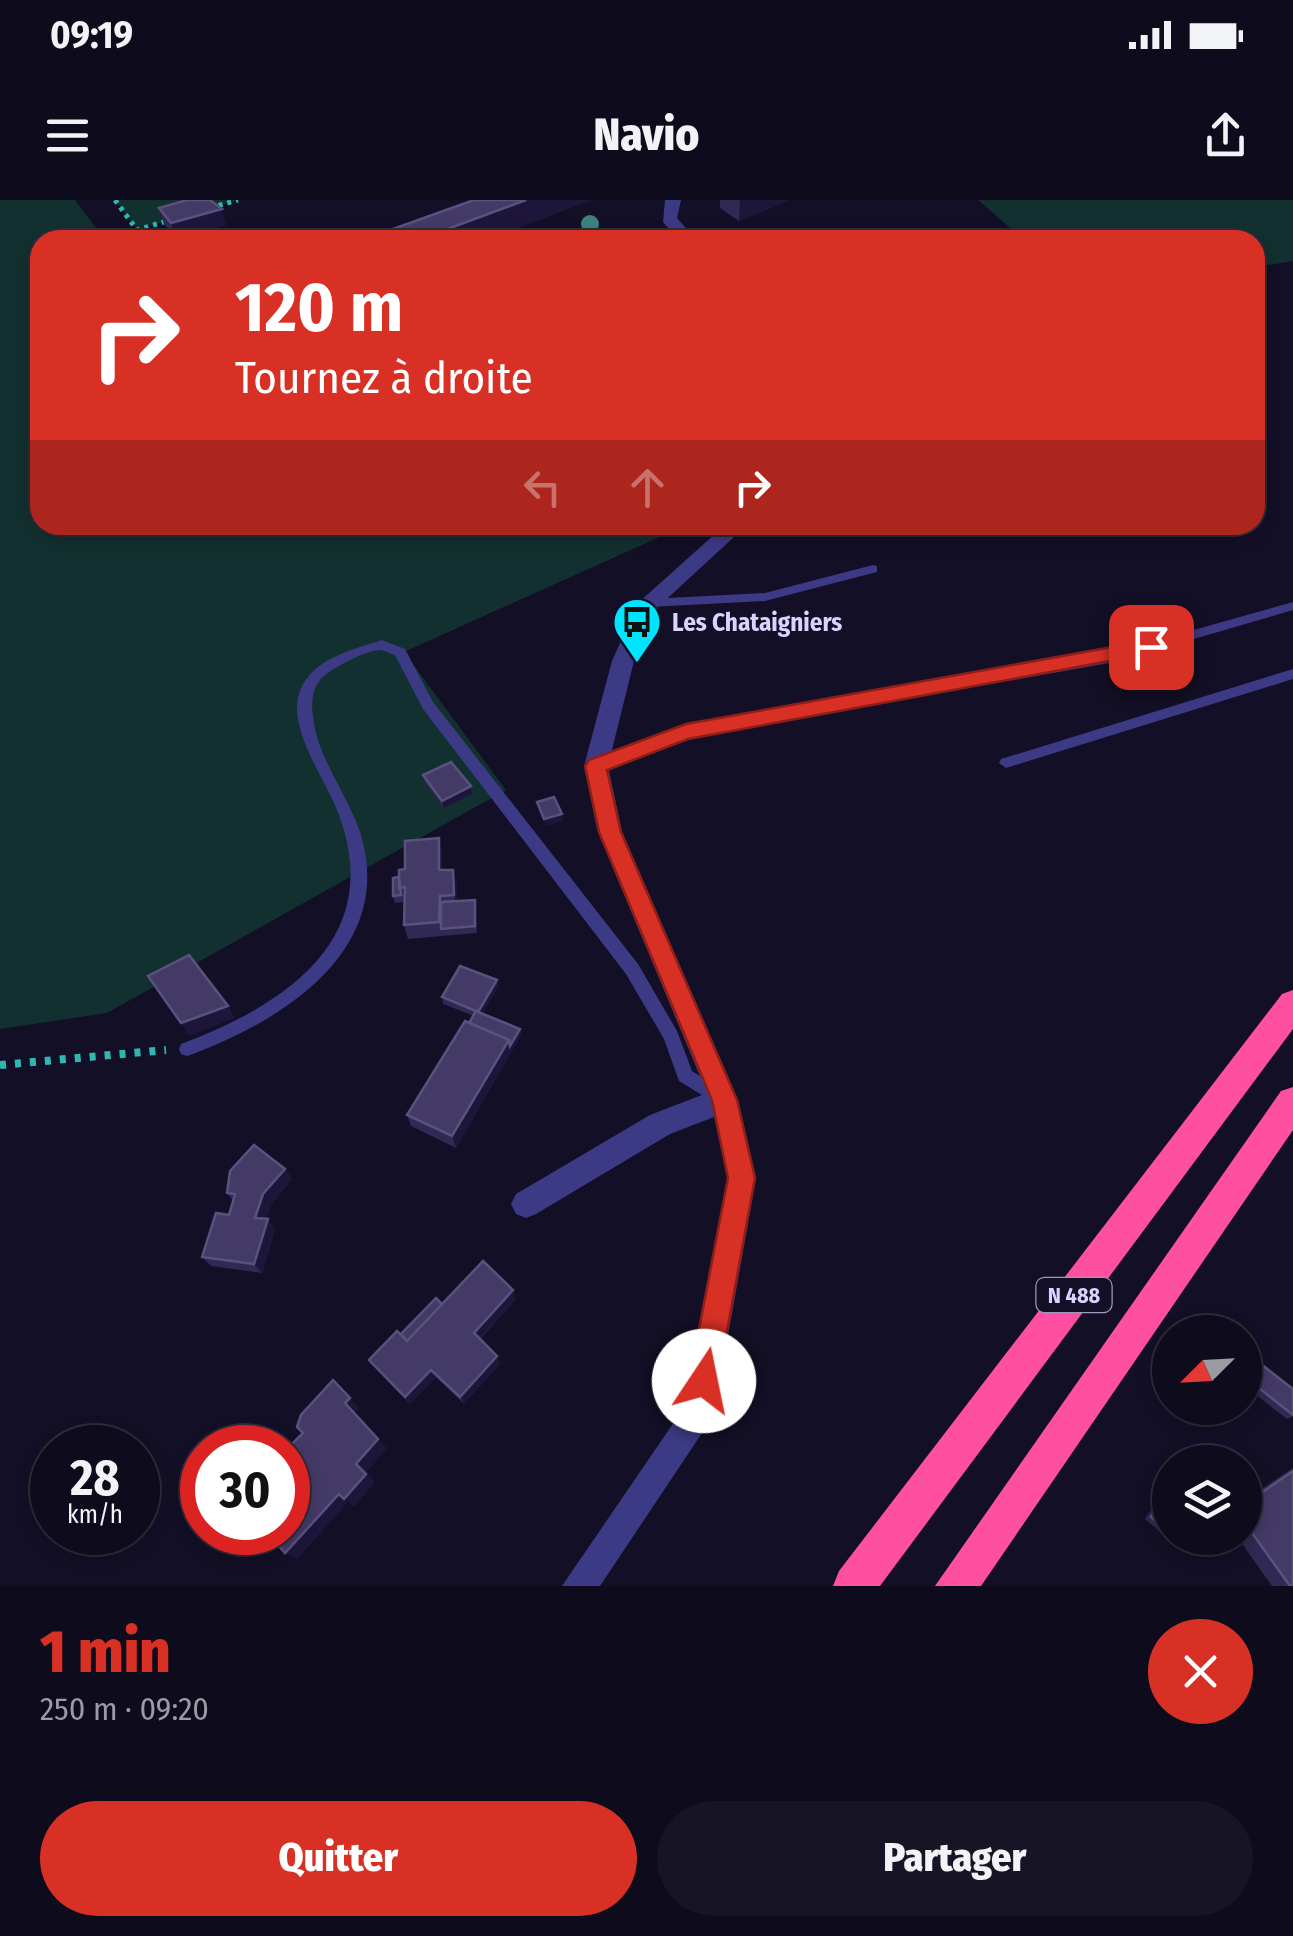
<!DOCTYPE html>
<html lang="fr">
<head>
<meta charset="utf-8">
<style>
  body { margin:0; font-family:"Fira Sans Condensed",sans-serif; background:#171425; color:#f1f3f6; height:100vh; display:flex; flex-direction:column; font-size:38px; white-space:nowrap }
  * { box-sizing:border-box; margin:0 }
  p { font-size:32px; color:#9b9ba3 }
  .icon { flex:none; width:55px; height:55px; fill:none; stroke:currentColor; stroke-width:2; stroke-linecap:round; stroke-linejoin:round }
  .map { position:relative; height:1386px; overflow:hidden }
  .panel { display:flex; flex-direction:column; background:#0e0b1c; flex:1 }
  .panel>* { flex:none }
  .hud { position:absolute; left:30px; top:30px; width:1235px; height:305px; border-radius:30px; box-shadow:0 5px 15px #0003,0 0 0 2px #2e2b3b; background:#d93025; color:#fff; overflow:hidden }
  .needle { width:65px; rotate:246deg }
  .fabs { position:absolute; left:1152px; top:1115px; display:grid; gap:20px }
  .fabs a { display:grid; place-items:center; width:110px; height:110px; border-radius:50%; background:#0e0b1c; box-shadow:0 5px 15px #0003,0 0 0 2px #2e2b3b; font-size:50px }
  .speed { position:absolute; left:30px; top:1225px; display:flex; gap:20px; font-size:50px; font-weight:700; text-align:center }
  .speed>* { display:grid; place-content:center; width:130px; height:130px; border-radius:50%; background:#0e0b1c; box-shadow:0 5px 15px #0003,0 0 0 2px #2e2b3b; line-height:1 }
  .speed small { font-size:25px; font-weight:400 }
  .speed .limit { border:15px solid #d22; background:#fff; color:#111 }
  .pin { position:absolute; display:grid; place-items:center; width:85px; height:85px; color:#fff; margin:-42px; border-radius:20px; box-shadow:0 5px 15px #0006 }
  .me { position:absolute; width:110px; margin:-55px; rotate:11deg; stroke-linejoin:round; filter:drop-shadow(0 0 8px #0008) }
  .turn { display:flex; align-items:center; gap:35px; height:210px; padding:0 40px; font-size:45px }
  .turn .icon { width:130px; height:130px; stroke-width:2.5 }
  .turn b { display:block; font-size:70px; line-height:85px }
  .lanes { display:flex; align-items:center; height:95px; padding:0 40px; background:#0003; justify-content:center; gap:50px; direction:ltr }
  .lanes .off { opacity:.35 }
  .round { display:grid; place-items:center; flex:none; width:105px; height:105px; border-radius:52px; background:#171425 }
  .overview { display:flex; align-items:center; justify-content:space-between; height:170px; padding:0 40px }
  h1 { font-size:60px; font-weight:800; line-height:75px; color:#d93025 }
  .action { display:flex; gap:20px; margin-top:auto; padding:20px 40px }
  .action a { flex:1; height:115px; border-radius:60px; background:#d93025; color:#fff; font-size:40px; font-weight:800; line-height:115px; text-align:center }
  .action a+a { background:#171425; color:#f1f3f6 }
  .status { display:flex; justify-content:space-between; align-items:center; height:70px; padding:0 50px; background:#0e0b1c; direction:ltr }
  .status svg { height:28px; fill:currentColor }
  header { display:flex; justify-content:space-between; align-items:center; height:130px; padding:0 40px; background:#0e0b1c; font-size:45px; font-weight:800 }
  .map>svg:first-child { display:block }
  .green { fill:#12302f }
  .lines { fill:none; stroke-linecap:round; stroke-linejoin:round }
  .path-far1 { stroke:#2fb8b0; stroke-width:5; stroke-dasharray:4 5; stroke-linecap:butt }
  .path { stroke:#2fb8b0; stroke-width:8; stroke-dasharray:6 9; stroke-linecap:butt }
  .lane { fill:#3d3a85; fill-rule:evenodd }
  .street { fill:#3d3a85; fill-rule:evenodd }
  .highway { fill:#ff4fa3; fill-rule:evenodd }
  .tree { fill:#3d827b }
  .wall { fill:#312854 }
  .shaded-wall { fill:#1d163a }
  .building { fill:#433a66; stroke:#5a527e; stroke-width:2.5 }
  .route { fill:#d93025; stroke:#8d1f18; stroke-width:2.5 }
  .labels { text-anchor:middle; stroke-width:8; stroke-linejoin:round; paint-order:stroke }
  .shield { fill:#130f26; stroke:#9e99be; stroke-width:2.5 }
  .shield-label { font-size:22px; font-weight:bold; fill:#d9d4ff }
  .poi-label { font-size:25px; font-weight:bold; fill:#d9d4ff; stroke:#130f26; text-anchor:start }
</style>
</head>
<body>
<div class="status"><b>09:19</b><svg viewBox="0 0 49 12"><path d="M0 12V9h3v3zM5 12V6h3v6zM10 12V3h3v9zM15 12V0h3v12zM26 1h20v11H26zM47 4h2v5h-2z"/></svg></div>
<header><svg class="icon" aria-label="menu" viewBox="0 0 24 24"><path d="M4 6h16M4 12h16M4 18h16"/></svg>Navio<svg class="icon" aria-label="share" viewBox="0 0 24 24"><path d="M12 15V3M7 8l5-5 5 5M5 13v7h14v-7"/></svg></header>
<div class="map">
<svg width="1293" height="1386" viewBox="0 0 1293 1386">
  <rect width="100%" height="100%" fill="#130f26"/>
  <path class="green" d="M0,0h75l30,40h-65v285h616l8,10 -260,117 102,138 -399,223 -107,16z
    M115,0h123l-101,30z
    M978,0h315v61l-38,6v-27h-231z"/>
  <g class="lines">
    <path class="path-far1" d="M115,0l22,30 33,-10
      M210,8l28,-8"/>
    <path class="path" d="M0,865l166,-15"/>
    <path class="lane" d="M873,365l4,1v6l-112,29 -116,6 -6,-4 6,-4 116,-6z
      M1293,402v8l-178,52 -427,75 -92,34 -7,-5 2,-4 95,-35 429,-75z
      M382,440l23,9 28,53 205,262 39,67 15,40 35,22 2,5 -2,5 -6,3 -6,-3 -36,-22 -15,-42 -38,-65 -203,-265 -28,-54c-1,0 -12,-5 -14,-5 -15,0 -52,19 -61,30 -8,10 -9,24 -7,36 3,38 33,77 46,113 40,118 -73,190 -166,225l-6,2 -6,-2 -2,-5 2,-5c109,-41 209,-109 154,-239 -13,-29 -44,-75 -37,-107 8,-38 53,-48 84,-58z
      M1293,469v10l-287,89 -7,-5 2,-4z"/>
    <path class="street" d="M665,0h16l-4,18 19,22h-17l-16,-18z
      M725,325h22l-89,82 -24,54 -26,105 14,66 116,268 18,78 -42,237 -114,171h-38l121,-177 45,-231 -14,-61 -44,17 -134,80 -10,4 -10,-4 -5,-10 5,-10 134,-79 57,-22 -109,-261 -14,-66 28,-105 26,-58z"/>
    <path class="highway" d="M1293,790v39l-413,557h-47l6,-15 443,-577z
      M1293,887v43l-312,456h-46l346,-495z"/>
  </g>
  <circle class="tree" cx="590" cy="24" r="9"/>
  <path class="wall" d="M591,0l-106,40h-94l-1,-10z
    M720,0h70l-51,21 -19,-13z
    M159,8l67,17 -50,14 -12,-15z
    M423,575l48,11 1,8 -28,14 -19,-25z
    M439,638l3,15v17l15,14v17l18,-1 2,33 -69,6 -4,-14 1,-23 -10,1 -2,-7 12,-27z
    M497,780l1,7 -16,27 38,15 1,6 -65,113 -45,-22 -4,-11 67,-99 -31,-12 -1,-7z
    M285,969l7,10 -21,26 -5,14 9,10 -13,44 -51,-7 -9,-9 27,-42 4,-14 -6,-8z
    M516,1099l-36,40 17,17 3,8 -36,40 -28,-27 -26,27 -41,-44 32,-26 41,-30z
    M1257,1161l36,28v27l-6,3 -42,-33v-14l5,-7z
    M1293,1268v118h-21l-34,-48h7v-38z
    M1169,1282h1v54l-4,1 -21,-18z"/>
  <path class="shaded-wall" d="M526,0h65l-106,40h-67z
    M740,0h50l-51,21z
    M222,9l4,16 -50,14 -5,-16z
    M471,586l1,8 -28,14 -2,-7z
    M562,614l1,7 -18,5 -1,-7z
    M439,638l3,15v32l-3,-15z
    M453,670l4,14v25l-3,-14z
    M497,780l1,7 -18,31 -2,-6z
    M228,806l7,12 -46,18 -8,-13z
    M520,829l1,6 -65,113 -4,-12 57,-96z
    M285,969l7,10 -21,26 -8,23 -8,-10 8,-24z
    M268,1019l7,10 -13,44 -8,-9z
    M513,1090l3,9 -39,42 -3,-8z
    M497,1156l3,8 -36,40 -4,-7z
    M431,1170l5,7 -26,27 -5,-7z
    M350,1198l9,10 -5,5 33,35 -21,25 9,9 -21,25 -6,-5 -51,57 -12,-6 54,-59 17,-30 -11,-61z"/>
  <path class="building" d="M187,0h23l12,9 -51,14 -12,-15z
    M474,0h52l-108,40h-17l-11,-10z
    M829,34l11,6h-24z
    M451,562l20,24 -29,15 -19,-26z
    M554,597l8,17 -18,5 -7,-17z
    M439,638v32h14l1,25 -14,1 -1,26 -35,3 1,-38 -6,1v-18l6,-1v-28z
    M399,677l2,18 -8,1v-18z
    M475,700v26l-34,3v-27z
    M189,755l39,51 -47,17 -33,-47z
    M460,766l37,14 -19,32 42,17 -10,17 -1,-6 -40,-17 7,-12 -34,-14z
    M465,821l44,19 -57,96 -45,-21z
    M254,945l31,24 -22,25 -8,24 13,1 -14,45 -52,-7 14,-44 13,2 6,-21 -8,-1 3,-22z
    M483,1061l30,29 -39,43 23,23 -37,41 -29,-27 -26,27 -36,-37 28,-29 10,10z
    M436,1098l6,6 -35,37 -6,-7z
    M1257,1161l36,28v26l-48,-38z
    M333,1180l17,18 -5,5 33,36 -22,25 10,10 -22,25 -5,-5 -54,59 -18,-21h21v-84h-19l3,-7 20,3 11,-11 -6,-6 4,-12z
    M1293,1271v115h-3l-45,-63v-19z
    M1170,1287v47l-19,-17z"/>
  <path class="route" d="M1151,440l10,7 -3,5 -470,87 -81,31 14,62 116,268 18,78 -37,203 -4,10 -10,5 -10,-5 -5,-10 39,-203 -16,-78 -113,-268 -14,-66 4,-6 97,-36z"/>
  <defs>
    <g id="bus-pin" transform="scale(2.5)"><path d="M0 17L-7.5 6A9.5 9.5 0 1 1 7.5 6Z" fill="#00e5ff" stroke="#130f26"/><path d="M-5-6H5V4H4V6H2V4H-2V6H-4V4H-5ZM-3.5-4V0h7V-4ZM-3.5 1.2v1.5H-2V1.2ZM2 1.2v1.5H3.5V1.2Z" fill="#111"/></g>
  </defs>
  <g fill-rule="evenodd">
    <use href="#bus-pin" x="637" y="422"/>
  </g>
  <g class="labels">
    <rect class="shield" x="1036.5" y="1078" width="75" height="34" rx="8"/>
    <g class="shield-label">
      <text x="1074" y="1103">N 488</text>
    </g>
    <g class="poi-label">
      <text x="672" y="431">Les Chataigniers</text>
    </g>
  </g>
</svg>
<div class="fabs">
<a><svg class="needle" viewBox="-14 -14 28 28"><path d="M0-13l5 13h-10z" fill="#e53935"/><path d="M0 13l5-13h-10z" fill="#9b9ba3"/></svg></a>
<a><svg class="icon" aria-label="layers" viewBox="0 0 24 24"><path d="M12 4l9 5-9 5-9-5zM3 14l9 5 9-5"/></svg></a>
</div>
<div class="speed"><div>28<small>km/h</small></div><div class="limit">30</div></div>
<div class="pin" style="left:1151px;top:447px;background:#d93025"><svg class="icon" aria-label="arrive" viewBox="0 0 24 24"><path d="M6 21V4h12l-3 4 3 4H6"/></svg></div>
<svg class="me" style="left:704px;top:1181px" viewBox="-20 -20 40 40"><circle r="19" fill="#fff"/><path d="M0-13L10 11 0 6-10 11z" fill="#d93025"/></svg>
<div class="hud">
<div class="turn"><svg class="icon" aria-label="right" viewBox="0 0 24 24"><path d="M7 20v-9h11M14 6l5 5-5 5"/></svg><div><b>120 m</b>Tournez à droite</div></div>
<div class="lanes"><svg class="icon off" aria-label="left" viewBox="0 0 24 24"><path d="M17 20v-9H6M10 6l-5 5 5 5"/></svg><svg class="icon off" aria-label="ahead" viewBox="0 0 24 24"><path d="M12 20V5M6 11l6-6 6 6"/></svg><svg class="icon" aria-label="right" viewBox="0 0 24 24"><path d="M7 20v-9h11M14 6l5 5-5 5"/></svg></div>
</div>
</div>
<section class="panel">
<div class="overview"><div><h1>1 min</h1><p>250 m · 09:20</p></div><a class="round" style="background:#d93025;color:#fff"><svg class="icon" aria-label="close" viewBox="0 0 24 24"><path d="M6 6l12 12M18 6L6 18"/></svg></a></div>
<div class="action"><a>Quitter</a><a>Partager</a></div>
</section>
</body>
</html>
